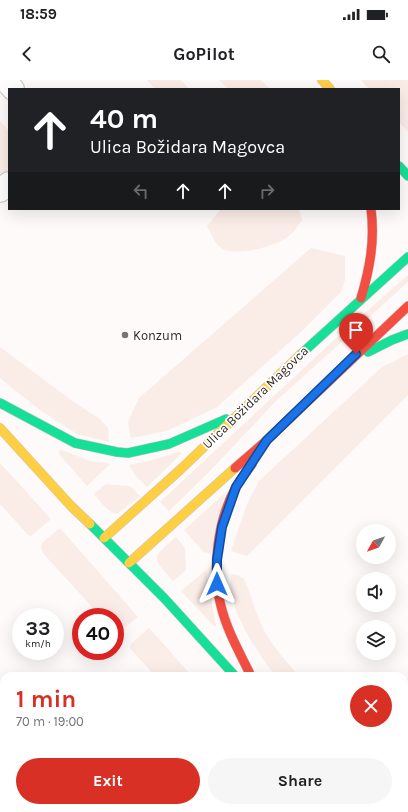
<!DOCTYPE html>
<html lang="en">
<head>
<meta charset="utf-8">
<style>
  body { margin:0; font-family:Karla,sans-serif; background:#f6f6f6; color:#202124; height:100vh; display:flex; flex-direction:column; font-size:15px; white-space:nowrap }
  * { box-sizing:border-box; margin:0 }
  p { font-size:13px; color:#757577 }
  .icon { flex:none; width:22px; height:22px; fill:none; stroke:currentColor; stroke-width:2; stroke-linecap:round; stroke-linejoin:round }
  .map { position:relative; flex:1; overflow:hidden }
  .drawer { position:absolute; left:0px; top:592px; width:408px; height:140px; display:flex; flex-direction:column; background:#fff; border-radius:12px 12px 0 0; box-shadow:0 4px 16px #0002 }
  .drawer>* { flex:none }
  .hud { position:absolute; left:8px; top:8px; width:392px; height:122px; border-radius:0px; box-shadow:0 4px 16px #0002; background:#202124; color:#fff; overflow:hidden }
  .needle { width:26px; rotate:230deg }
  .buttons { position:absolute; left:356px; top:444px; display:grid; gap:8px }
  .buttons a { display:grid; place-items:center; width:40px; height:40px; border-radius:50%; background:#fff; box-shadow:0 4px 16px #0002; font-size:20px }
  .speed { position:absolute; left:12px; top:528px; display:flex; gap:8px; font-size:20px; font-weight:700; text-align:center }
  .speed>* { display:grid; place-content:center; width:52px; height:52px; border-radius:50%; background:#fff; box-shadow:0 4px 16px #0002; line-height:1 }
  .speed small { font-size:10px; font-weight:400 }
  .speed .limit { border:6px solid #d22; background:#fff; color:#111 }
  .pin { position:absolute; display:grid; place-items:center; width:34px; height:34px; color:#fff; margin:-41px -17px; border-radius:50% 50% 50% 0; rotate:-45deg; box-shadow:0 0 4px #0007 }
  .pin .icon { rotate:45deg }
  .me { position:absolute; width:44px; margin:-22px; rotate:0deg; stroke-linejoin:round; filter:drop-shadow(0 0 3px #0008) }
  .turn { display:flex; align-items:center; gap:14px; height:84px; padding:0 16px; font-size:18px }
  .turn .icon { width:52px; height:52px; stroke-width:2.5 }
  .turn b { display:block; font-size:28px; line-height:34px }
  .lanes { display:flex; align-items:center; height:38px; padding:0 16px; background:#0003; justify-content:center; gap:20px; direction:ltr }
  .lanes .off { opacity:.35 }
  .round { display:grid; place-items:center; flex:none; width:42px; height:42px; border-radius:21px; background:#f6f6f6 }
  .headline { display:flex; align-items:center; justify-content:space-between; height:68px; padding:0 16px }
  h1 { font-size:24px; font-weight:700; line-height:30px; color:#d93025 }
  .primary-button { display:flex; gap:8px; margin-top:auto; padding:8px 16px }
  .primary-button a { flex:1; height:46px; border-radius:24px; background:#d93025; color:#fff; font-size:16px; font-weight:700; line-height:46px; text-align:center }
  .primary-button a+a { background:#f6f6f6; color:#202124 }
  .status { display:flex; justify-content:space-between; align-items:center; height:28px; padding:0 20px; background:#fff; direction:ltr }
  .status svg { height:11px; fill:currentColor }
  header { display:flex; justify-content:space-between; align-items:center; height:52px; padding:0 16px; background:#fff; font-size:18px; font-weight:700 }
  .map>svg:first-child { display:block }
  .green { fill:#faece6 }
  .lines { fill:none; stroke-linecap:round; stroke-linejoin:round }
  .street-casing { stroke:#c9c2c0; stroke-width:24 }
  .fast-casing { stroke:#c9c2c0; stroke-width:10 }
  .slow-casing { stroke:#c9c2c0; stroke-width:10 }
  .jam-casing { stroke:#c9c2c0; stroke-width:10 }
  .street { stroke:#fffefe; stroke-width:22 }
  .fast { stroke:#16e098; stroke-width:9 }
  .slow { stroke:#ffcf43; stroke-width:9 }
  .jam { stroke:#f24e42; stroke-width:9 }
  .route-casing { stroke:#114b97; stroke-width:10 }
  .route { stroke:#1a73e8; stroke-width:7 }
  .poi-dot { fill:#7a736f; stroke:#fff; stroke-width:1.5 }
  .labels { text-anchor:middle; stroke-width:3.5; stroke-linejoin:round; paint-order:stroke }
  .poi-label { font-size:13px; fill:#342a25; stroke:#fff; text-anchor:start }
  .street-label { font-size:13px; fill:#342a25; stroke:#fff }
</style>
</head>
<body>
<div class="status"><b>18:59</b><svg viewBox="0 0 49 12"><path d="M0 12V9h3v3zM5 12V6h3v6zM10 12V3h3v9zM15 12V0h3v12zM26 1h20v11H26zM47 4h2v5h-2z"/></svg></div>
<header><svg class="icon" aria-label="back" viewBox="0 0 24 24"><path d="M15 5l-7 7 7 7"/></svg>GoPilot<svg class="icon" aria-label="search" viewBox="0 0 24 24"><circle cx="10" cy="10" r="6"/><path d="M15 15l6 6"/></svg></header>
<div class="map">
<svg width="408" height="732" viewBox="0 0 408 732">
  <rect width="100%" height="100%" fill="#fdfaf9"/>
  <path class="green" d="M147,0h34l8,9h-34z
    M219,0h42l9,9h-42z
    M361,0h47v52l-9,-10v-33h-30z
    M0,41l9,10v44l-9,8z
    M221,129h78l3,11c-4,5 -7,11 -12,15 -12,11 -48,20 -65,15 -9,-3 -14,-16 -18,-24z
    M311,168l34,8v24l-4,12 -38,38 -86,77 -50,24 -36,7 -3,-16 11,-24z
    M408,195v7l-132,119 -68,72 -39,38 -9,-9 173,-161z
    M0,267l75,56 25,16 8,9 1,14 -32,-8 -37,-24 -40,-32z
    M408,274v41l-161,161 -16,-5 16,-47 12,-23 123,-114z
    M62,370l28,11 20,3 -23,22 -28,-32v-3z
    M178,372l4,1 -35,34 -12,-12 -6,-10 20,-4z
    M0,383l51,56 -20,17 -3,-1 -28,-31z
    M106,404l8,1 16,1 10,10 -23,18c-10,-2 -16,-12 -23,-20z
    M225,413l-14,61 -7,-2 -20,-22z
    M60,448l78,89 -17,13 -6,1v-14h-14l-58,-64 -2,-6 2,-5z
    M176,457l9,11 1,22 -13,11c-22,-25 -22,-22 3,-44z
    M206,490l10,56h-2l-33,-35z
    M231,494l7,1 6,4c6,12 9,26 14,38 8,22 25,41 41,59h-23c-19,-23 -51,-71 -45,-102z
    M149,548l43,48h-37l-25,-28 1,-4z
    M274,728h35l3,4h-34z"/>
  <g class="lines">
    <g class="street-casing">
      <path id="street" d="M5,0l8,9
        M0,111l9,-8"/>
    </g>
    <g class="fast-casing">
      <path id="fast" d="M399,86l9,10
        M368,272l24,-12 16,-6
        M300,275l108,-98
        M0,323l75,40 42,9 11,1 41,-9 57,-25
        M90,444l75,75 70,77
        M352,728l3,4"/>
    </g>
    <g class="slow-casing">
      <path id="slow" d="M322,0l8,9
        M0,348l71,78 19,18
        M104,458l77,-69 119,-114
        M129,483l106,-95"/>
    </g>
    <g class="jam-casing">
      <path id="jam" d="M361,218c9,-30 14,-58 10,-89
        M235,388l32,-28 141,-134
        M251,596c-11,-23 -24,-45 -30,-70 -10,-36 -3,-87 15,-119 5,-8 11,-16 16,-23"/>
    </g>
    <use href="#street" class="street"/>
    <use href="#fast" class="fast"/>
    <use href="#slow" class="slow"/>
    <use href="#jam" class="jam"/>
  </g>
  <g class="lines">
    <g class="route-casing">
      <path id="route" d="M217,504v-24l5,-33 14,-40 31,-47 89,-86"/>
    </g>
    <use href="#route" class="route"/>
  </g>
  <circle class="poi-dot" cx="125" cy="255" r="4"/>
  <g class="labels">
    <g class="poi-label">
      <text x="133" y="260">Konzum</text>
    </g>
    <g class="street-label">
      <text transform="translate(255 317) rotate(-44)" y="5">Ulica Božidara Magovca</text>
    </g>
  </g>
</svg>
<div class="buttons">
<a><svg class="needle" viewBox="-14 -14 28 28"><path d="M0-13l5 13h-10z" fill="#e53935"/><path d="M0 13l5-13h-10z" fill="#757577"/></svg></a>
<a><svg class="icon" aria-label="sound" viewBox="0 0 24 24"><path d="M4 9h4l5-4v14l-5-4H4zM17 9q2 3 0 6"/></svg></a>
<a><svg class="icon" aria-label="layers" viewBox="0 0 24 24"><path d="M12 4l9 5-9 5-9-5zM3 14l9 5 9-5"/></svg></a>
</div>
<div class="speed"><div>33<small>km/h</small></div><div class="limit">40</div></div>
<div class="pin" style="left:356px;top:274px;background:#d93025"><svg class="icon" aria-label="arrive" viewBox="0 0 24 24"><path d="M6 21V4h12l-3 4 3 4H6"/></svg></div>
<svg class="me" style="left:217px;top:504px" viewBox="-20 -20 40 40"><path d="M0-17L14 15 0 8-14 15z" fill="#1a73e8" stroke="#fff" stroke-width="4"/></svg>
<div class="hud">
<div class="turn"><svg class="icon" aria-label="ahead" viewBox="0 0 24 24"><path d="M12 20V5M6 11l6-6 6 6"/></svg><div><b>40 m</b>Ulica Božidara Magovca</div></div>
<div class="lanes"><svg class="icon off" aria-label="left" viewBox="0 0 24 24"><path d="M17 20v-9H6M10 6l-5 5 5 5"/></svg><svg class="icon" aria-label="ahead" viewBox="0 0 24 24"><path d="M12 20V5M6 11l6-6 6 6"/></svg><svg class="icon" aria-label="ahead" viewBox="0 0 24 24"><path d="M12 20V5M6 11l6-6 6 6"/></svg><svg class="icon off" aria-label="right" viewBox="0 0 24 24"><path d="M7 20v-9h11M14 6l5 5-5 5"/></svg></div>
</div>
<section class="drawer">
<div class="headline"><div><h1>1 min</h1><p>70 m · 19:00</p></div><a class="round" style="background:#d93025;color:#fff"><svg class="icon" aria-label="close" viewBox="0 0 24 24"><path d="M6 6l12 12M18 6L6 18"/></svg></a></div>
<div class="primary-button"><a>Exit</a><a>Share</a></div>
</section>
</div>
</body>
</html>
